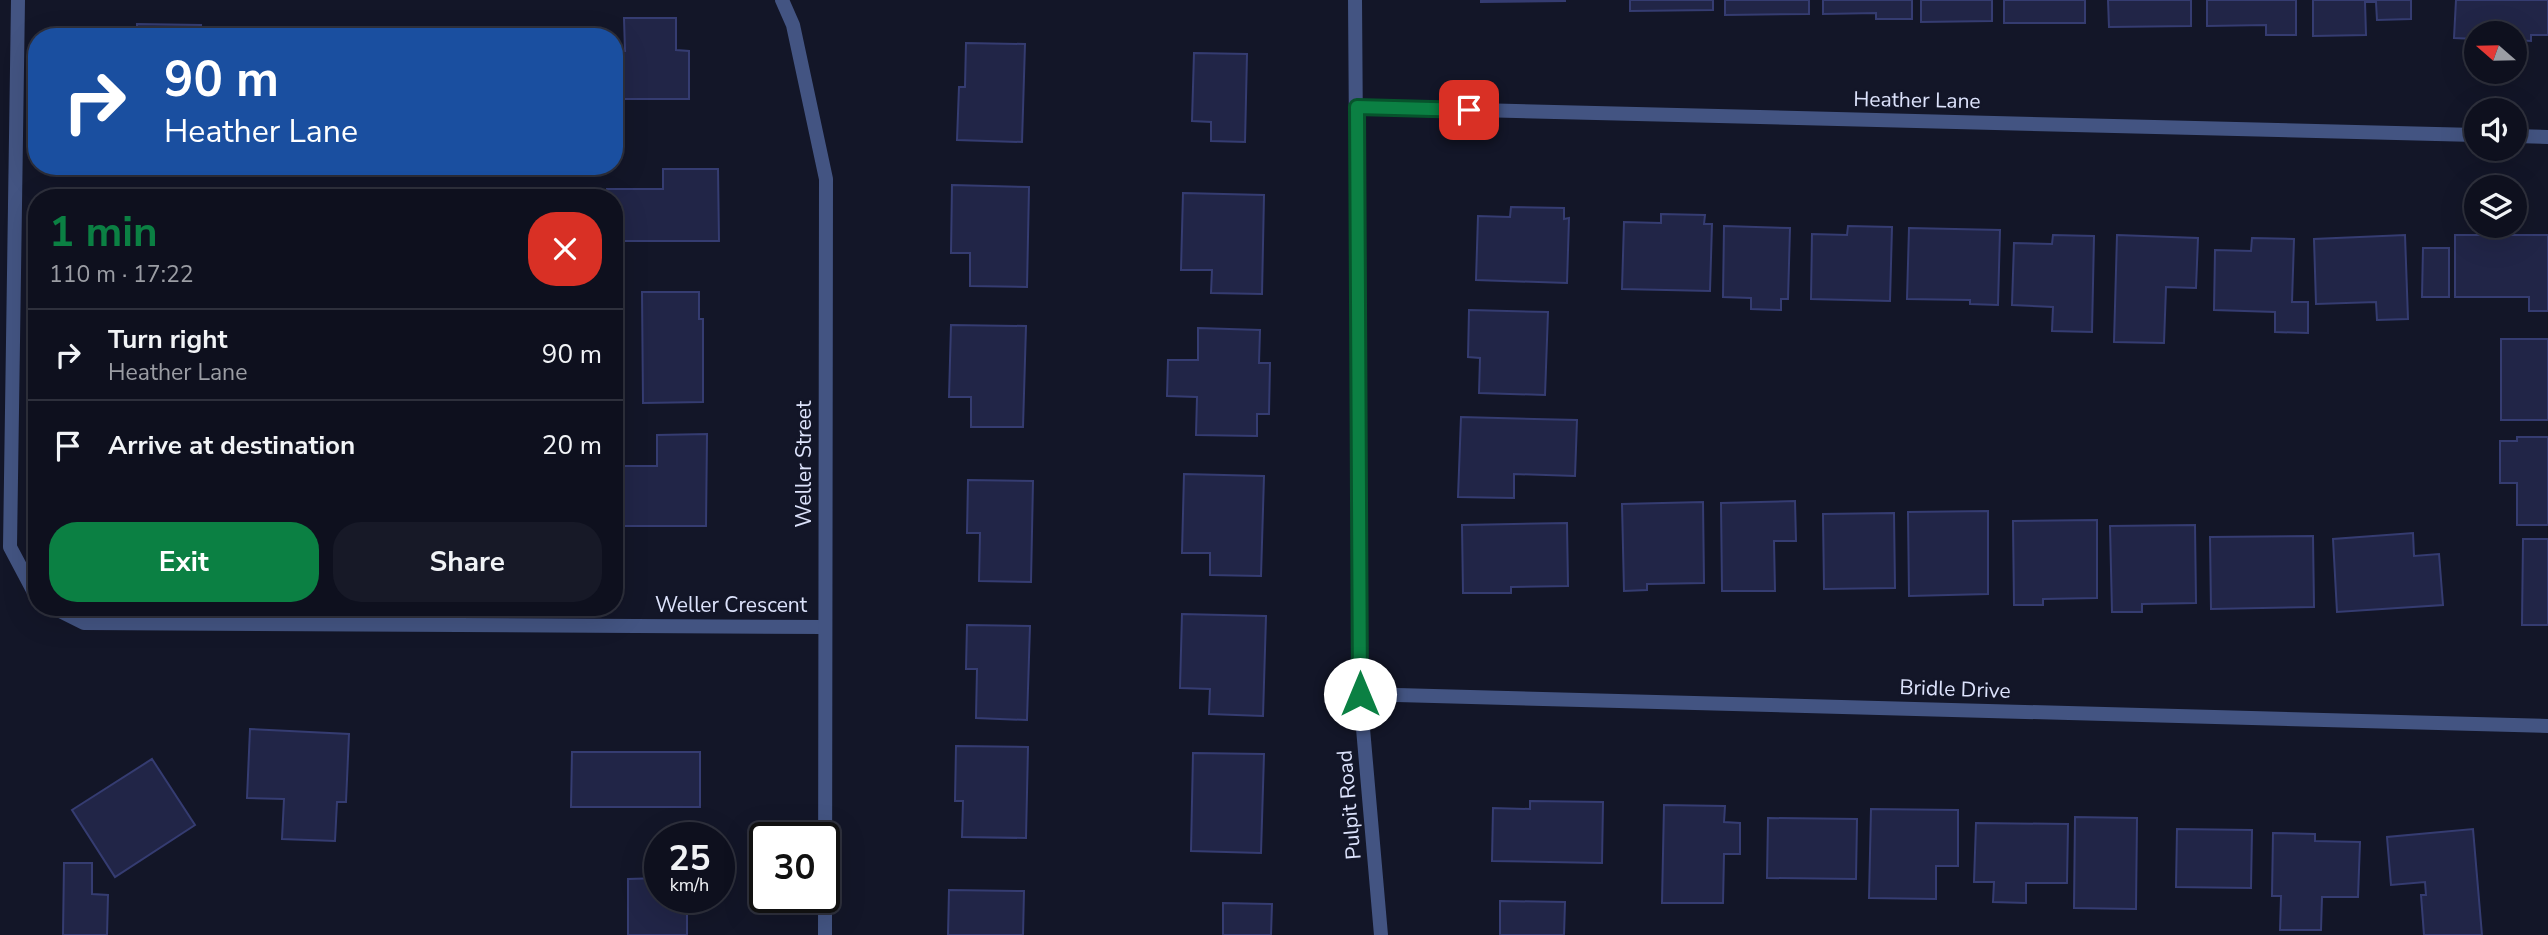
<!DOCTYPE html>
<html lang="en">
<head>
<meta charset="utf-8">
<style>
  body { margin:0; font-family:"Nunito Sans",sans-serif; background:#171927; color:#f1f3f6; height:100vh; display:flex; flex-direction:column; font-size:26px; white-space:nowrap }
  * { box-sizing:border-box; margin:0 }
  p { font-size:23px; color:#9b9da4 }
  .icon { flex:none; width:38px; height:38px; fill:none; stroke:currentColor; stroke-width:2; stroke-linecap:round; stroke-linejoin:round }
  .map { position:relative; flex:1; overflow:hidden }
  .drawer { position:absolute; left:28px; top:189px; width:595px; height:427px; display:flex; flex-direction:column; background:#0e101e; border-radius:28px; box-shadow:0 7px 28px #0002,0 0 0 2px #2e303c }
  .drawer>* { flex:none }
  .hud { position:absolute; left:28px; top:28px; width:595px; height:147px; border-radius:28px; box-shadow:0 7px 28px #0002,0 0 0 2px #2e303c; background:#1a4fa0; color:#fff; overflow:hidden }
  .needle { width:46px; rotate:290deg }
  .tools { position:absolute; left:2464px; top:21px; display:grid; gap:14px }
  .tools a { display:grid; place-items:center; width:63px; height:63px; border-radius:50%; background:#0e101e; box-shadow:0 7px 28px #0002,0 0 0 2px #2e303c; font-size:35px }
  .speed { position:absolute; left:644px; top:822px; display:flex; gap:14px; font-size:35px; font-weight:700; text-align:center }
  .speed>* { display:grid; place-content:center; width:91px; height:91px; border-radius:50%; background:#0e101e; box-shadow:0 7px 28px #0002,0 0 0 2px #2e303c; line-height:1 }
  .speed small { font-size:18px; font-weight:400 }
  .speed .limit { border:4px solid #111; border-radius:10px; background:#fff; color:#111 }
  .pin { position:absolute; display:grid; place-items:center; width:60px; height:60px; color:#fff; margin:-30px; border-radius:14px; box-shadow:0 4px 10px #0006 }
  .me { position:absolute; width:77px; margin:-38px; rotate:0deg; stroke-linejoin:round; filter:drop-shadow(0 0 5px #0008) }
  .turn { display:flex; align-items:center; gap:24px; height:147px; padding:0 21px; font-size:32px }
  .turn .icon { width:91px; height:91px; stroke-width:2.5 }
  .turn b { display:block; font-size:49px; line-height:60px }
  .round { display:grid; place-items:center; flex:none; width:74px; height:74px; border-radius:28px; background:#171927 }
  .head { display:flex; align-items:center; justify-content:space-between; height:119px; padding:0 21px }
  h1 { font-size:42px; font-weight:700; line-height:52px; color:#0b8043 }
  .action { display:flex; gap:14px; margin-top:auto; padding:14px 21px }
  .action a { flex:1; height:80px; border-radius:28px; background:#0b8043; color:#fff; font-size:28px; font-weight:700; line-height:80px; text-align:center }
  .action a+a { background:#171927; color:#f1f3f6 }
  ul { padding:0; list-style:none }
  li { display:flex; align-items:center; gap:21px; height:91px; padding:0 21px; border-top:2px solid #2e303c }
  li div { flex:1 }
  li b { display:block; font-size:26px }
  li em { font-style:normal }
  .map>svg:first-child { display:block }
  .building { fill:#212547; stroke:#353c71; stroke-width:2 }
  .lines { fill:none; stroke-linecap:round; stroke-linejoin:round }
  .minor { stroke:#435482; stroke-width:14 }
  .tertiary { stroke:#435482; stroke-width:14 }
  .route-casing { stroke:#07532c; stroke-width:18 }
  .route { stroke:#0b8043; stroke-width:12 }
  .labels { text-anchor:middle; stroke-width:5; stroke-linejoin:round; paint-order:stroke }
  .street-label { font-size:21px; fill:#dde3fc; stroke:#131628 }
</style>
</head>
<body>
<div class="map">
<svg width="2548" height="935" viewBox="0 0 2548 935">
  <rect width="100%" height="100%" fill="#131628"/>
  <path class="building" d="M1481,0h84v1l-84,1z
    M1630,0h83v10l-83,1z
    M1725,0h84v14l-84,1z
    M1823,0h89v19h-36v-6l-53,1z
    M1921,0h71v21l-71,1z
    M2004,0h81v23h-81z
    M2108,0h83v26l-82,1z
    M2207,0h89v35h-30v-10l-59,1z
    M2313,0h98v19l-34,1 -1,-18h-11l1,33 -53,1z
    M2456,0h92v35h-17v6l-16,-1v-7h-39v6l-22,-1z
    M624,18h52v32l13,1v48h-75v-48h11z
    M137,24l64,1v12h-64z
    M966,43l59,1 -3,98 -65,-2 2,-53h6z
    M1194,53l53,1 -2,88 -34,-1v-19l-19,-1z
    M663,169h55l1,72h-105v-43h-7v-9h56z
    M952,185l77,2 -2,100 -57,-1v-33h-19z
    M1183,193l81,2 -2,99 -51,-1 1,-23h-31z
    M1511,207l53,1v11l5,-1 -2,65 -91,-3 2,-64 32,1z
    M1661,214l44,1 -1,9h8l-2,67 -88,-2 2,-67 37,1z
    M1724,226l66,2 -2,71h-7v11l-30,-1v-11l-28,-1z
    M1848,226l44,1 -2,74 -79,-2 1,-65 35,1z
    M1909,228l91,2 -2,75 -28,-1v-4l-63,-1z
    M2053,235l41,1 -2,96 -40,-1 1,-24 -41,-2 2,-62 38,1z
    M2117,235l81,3 -2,50 -30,-1 -2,56 -50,-1z
    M2405,235l3,84 -31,1 -1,-18 -60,2 -2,-65z
    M2455,235h93v76h-19v-14h-74z
    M2252,238l42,1 -2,63h16v31l-33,-1v-20l-61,-2 1,-60 36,1z
    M2423,248h26v49h-27z
    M642,292h57v27h4v83l-60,1z
    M1469,310l79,2 -3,83 -66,-2 1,-35 -12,-1z
    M951,325l75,1 -3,101h-52v-30h-22z
    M1198,328l62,2 -1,33h11l-1,51h-12v22l-61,-1 1,-38 -30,-1 1,-36h30z
    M2501,339h47v81h-47z
    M1461,417l116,3 -2,56 -61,-2v24l-56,-1z
    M707,434l-1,92h-92v-60h43v-31z
    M2517,437h31v88h-31v-42h-17v-42h17z
    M1184,474l80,2 -3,100 -51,-1v-22h-28z
    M968,480l65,1 -2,101 -52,-1 1,-48h-13z
    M1795,501l1,40h-22l1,50h-53l-1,-88z
    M1703,502l1,81 -57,1v6l-23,1 -2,-87z
    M1988,511v83l-79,2 -1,-84z
    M1894,513l1,75 -71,1 -1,-75z
    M2097,520v78l-54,1v6h-29l-1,-84z
    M1567,523l1,63 -57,1v6h-48l-1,-68z
    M2195,525l1,78 -54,1v8h-30l-2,-86z
    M2413,533l1,23 25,-2 4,51 -106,7 -4,-73z
    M2313,536l1,71 -103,2 -1,-72z
    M2523,539h25v86h-26z
    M1182,614l84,2 -3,100 -54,-2 1,-25 -30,-1z
    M967,625l63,1 -3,94 -51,-2 1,-49h-11z
    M250,729l99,5 -3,68h-9l-2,39 -53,-2 2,-40 -37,-1z
    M956,746l72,1 -2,91 -64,-1 1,-36h-8z
    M572,752h128v55h-129z
    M1193,753l71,1 -3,99 -70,-2z
    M152,759l43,66 -80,52 -43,-67z
    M1530,801l73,1 -1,61 -110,-2 1,-53 37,1z
    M1664,805l61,1 -1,16 16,1v31h-16l-1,49h-61z
    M1871,809l87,1v56h-22v33l-67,-1z
    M2075,817l62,1 -1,91 -62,-1z
    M1768,818l89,1 -1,60 -89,-1z
    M1976,823l92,1 -1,59h-41v20l-33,-1 1,-20h-20z
    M2177,829l75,1 -1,58 -75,-1z
    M2473,829l9,106h-58l-3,-40h5l-1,-13 -34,3 -4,-48z
    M2273,833l42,1v7l45,1 -2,55h-36l-1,33h-41l1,-34h-9z
    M64,863h28v31l16,1 -1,40h-44z
    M660,878v20h27v37h-59v-56z
    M949,890l75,1 -1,44h-75z
    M1500,901l65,1 -1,33h-64z
    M1223,903l49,1 -1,31h-48z"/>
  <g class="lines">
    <path class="minor" d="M18,0l-8,547 27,51
      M1355,0l5,694 21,241
      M1357,107l1119,28
      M2515,136l33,1
      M52,607l32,16 740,4
      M1360,694l1188,32"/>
    <path class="tertiary" d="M782,0l11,25 33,154 -1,756"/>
  </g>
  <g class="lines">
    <g class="route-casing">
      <path id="route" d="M1360,694l-3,-587 112,3"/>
    </g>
    <use href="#route" class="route"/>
  </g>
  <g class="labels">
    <g class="street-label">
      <text transform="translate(1917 100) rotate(1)" y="7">Heather Lane</text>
      <text transform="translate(804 464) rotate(-90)" y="7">Weller Street</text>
      <text x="731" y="612">Weller Crescent</text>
      <text transform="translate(1955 689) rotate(2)" y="7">Bridle Drive</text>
      <text transform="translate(1349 805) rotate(-95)" y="7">Pulpit Road</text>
    </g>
  </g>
</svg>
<div class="tools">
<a><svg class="needle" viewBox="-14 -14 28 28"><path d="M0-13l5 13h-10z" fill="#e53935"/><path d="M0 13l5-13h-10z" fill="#9b9da4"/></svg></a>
<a><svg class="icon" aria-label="sound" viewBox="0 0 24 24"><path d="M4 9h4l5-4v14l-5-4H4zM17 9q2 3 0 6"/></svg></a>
<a><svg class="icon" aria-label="layers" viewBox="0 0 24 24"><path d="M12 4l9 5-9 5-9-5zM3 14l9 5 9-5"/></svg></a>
</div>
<div class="speed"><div>25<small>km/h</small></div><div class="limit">30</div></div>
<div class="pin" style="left:1469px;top:110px;background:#d93025"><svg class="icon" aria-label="arrive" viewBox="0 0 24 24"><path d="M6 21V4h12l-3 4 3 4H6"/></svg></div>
<svg class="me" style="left:1360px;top:694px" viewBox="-20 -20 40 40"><circle r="19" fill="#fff"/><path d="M0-13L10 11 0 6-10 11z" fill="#0b8043"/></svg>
<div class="hud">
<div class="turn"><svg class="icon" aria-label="right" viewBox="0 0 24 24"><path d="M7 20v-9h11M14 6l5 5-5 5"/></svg><div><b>90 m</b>Heather Lane</div></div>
</div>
<section class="drawer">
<div class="head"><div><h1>1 min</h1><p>110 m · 17:22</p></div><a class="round" style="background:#d93025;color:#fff"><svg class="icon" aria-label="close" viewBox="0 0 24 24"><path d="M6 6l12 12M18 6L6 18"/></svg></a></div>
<ul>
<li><svg class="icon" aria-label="right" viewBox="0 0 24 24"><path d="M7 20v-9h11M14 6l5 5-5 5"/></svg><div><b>Turn right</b><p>Heather Lane</p></div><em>90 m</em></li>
<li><svg class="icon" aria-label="arrive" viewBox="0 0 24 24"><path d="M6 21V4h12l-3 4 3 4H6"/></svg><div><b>Arrive at destination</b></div><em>20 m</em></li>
</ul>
<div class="action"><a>Exit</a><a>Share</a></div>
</section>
</div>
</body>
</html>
